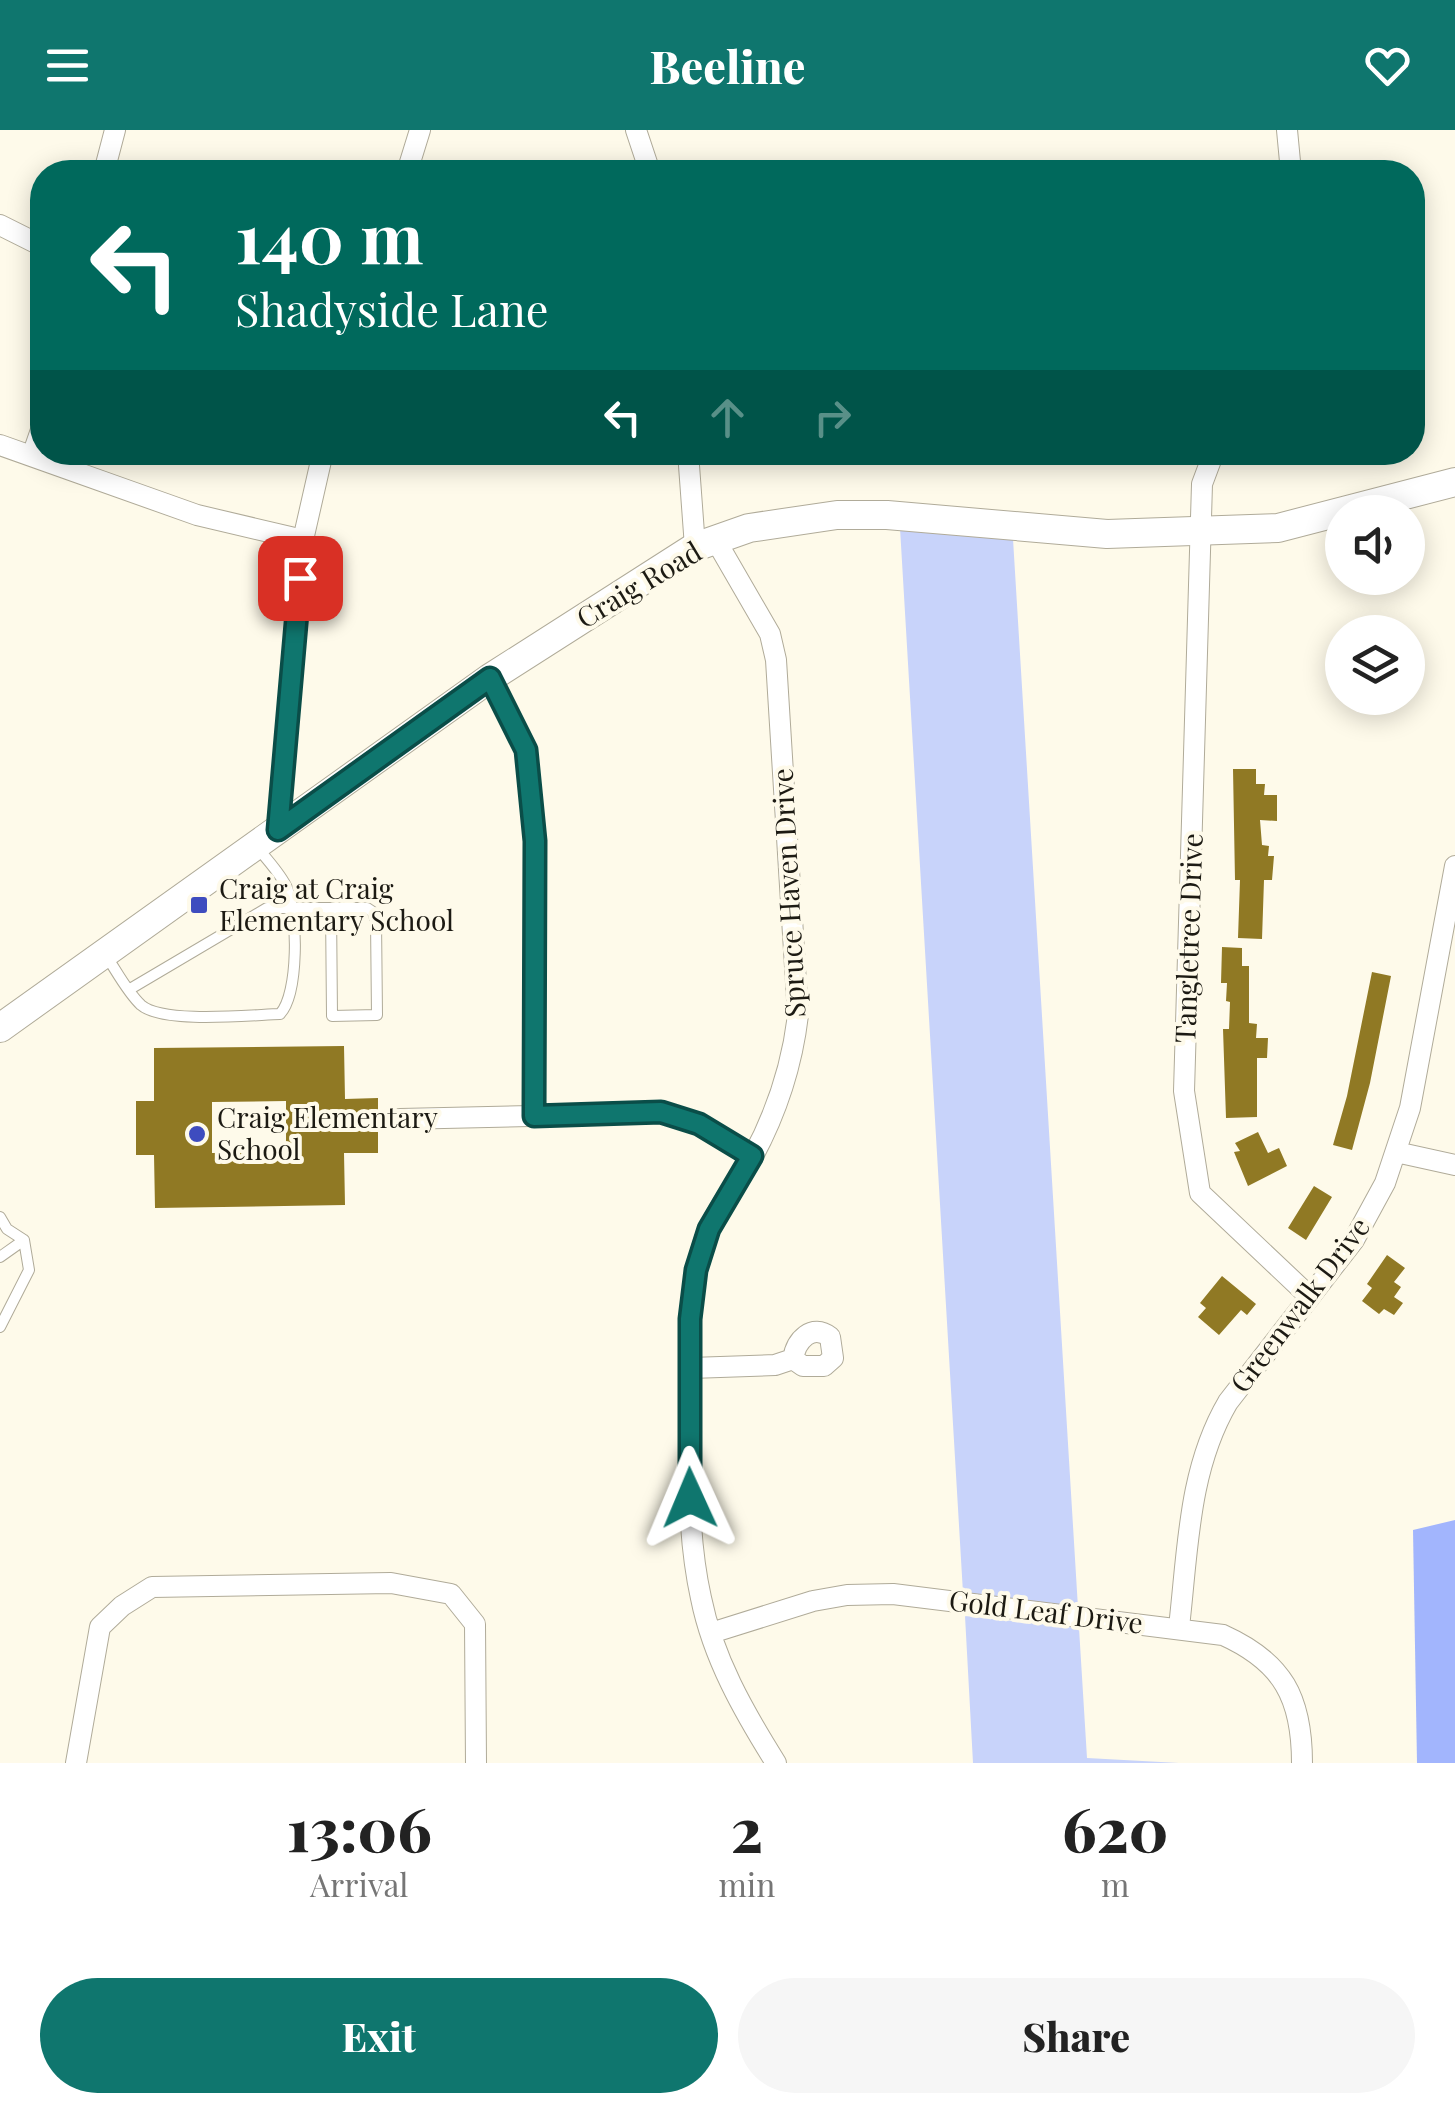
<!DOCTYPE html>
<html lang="en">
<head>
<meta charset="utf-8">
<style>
  body { margin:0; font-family:"Playfair Display",serif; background:#f6f6f6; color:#222; height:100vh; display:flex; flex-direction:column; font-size:38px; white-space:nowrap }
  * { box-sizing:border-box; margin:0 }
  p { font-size:32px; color:#767676 }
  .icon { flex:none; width:55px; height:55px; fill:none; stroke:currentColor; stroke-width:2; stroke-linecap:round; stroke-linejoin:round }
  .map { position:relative; height:1633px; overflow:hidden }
  .side { display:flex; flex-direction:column; background:#fff; flex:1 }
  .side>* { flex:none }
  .banner { position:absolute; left:30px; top:30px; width:1395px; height:305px; border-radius:40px; box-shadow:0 5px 25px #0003; background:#00695c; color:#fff; overflow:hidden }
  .fabs { position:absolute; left:1325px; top:365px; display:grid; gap:20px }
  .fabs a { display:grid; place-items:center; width:100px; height:100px; border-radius:50%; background:#fff; box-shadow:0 5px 25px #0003; font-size:50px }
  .pin { position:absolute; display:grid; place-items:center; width:85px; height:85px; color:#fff; margin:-42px; border-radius:20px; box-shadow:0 5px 15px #0006 }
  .me { position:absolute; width:110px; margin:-55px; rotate:359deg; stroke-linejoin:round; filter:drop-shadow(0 0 8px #0008) }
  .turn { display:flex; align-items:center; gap:35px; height:210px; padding:0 40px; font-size:45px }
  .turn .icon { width:130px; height:130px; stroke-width:2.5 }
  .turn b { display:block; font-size:70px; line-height:85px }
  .lanes { display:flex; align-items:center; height:95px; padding:0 40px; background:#0003; justify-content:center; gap:50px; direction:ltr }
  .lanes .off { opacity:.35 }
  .eta { display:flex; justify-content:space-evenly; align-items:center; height:170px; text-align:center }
  .eta b { font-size:60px; font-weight:800; line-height:70px }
  .action { display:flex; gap:20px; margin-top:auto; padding:20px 40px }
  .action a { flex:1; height:115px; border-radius:60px; background:#0f766e; color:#fff; font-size:40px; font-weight:800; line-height:115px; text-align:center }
  .action a+a { background:#f6f6f6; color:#222 }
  header { display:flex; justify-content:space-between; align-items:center; height:130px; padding:0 40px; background:#0f766e; color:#fff; font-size:45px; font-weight:800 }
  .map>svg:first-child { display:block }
  .green { fill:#c8d3fa }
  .forest { fill:#a2b5fd }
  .building { fill:#907924; fill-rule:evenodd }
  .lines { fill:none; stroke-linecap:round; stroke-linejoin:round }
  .lane-casing { stroke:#b0ab99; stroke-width:12 }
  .street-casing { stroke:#b0ab99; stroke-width:22 }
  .secondary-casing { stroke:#b0ab99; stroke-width:30 }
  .lane { stroke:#fff; stroke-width:10 }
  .street { stroke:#fff; stroke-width:20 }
  .secondary { stroke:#fff; stroke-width:28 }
  .route-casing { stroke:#0a4d48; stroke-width:25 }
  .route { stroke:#0f766e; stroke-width:18 }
  .poi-dot { fill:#3e4cbf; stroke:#fefaea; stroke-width:4 }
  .labels { text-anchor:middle; stroke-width:8; stroke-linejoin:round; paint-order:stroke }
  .street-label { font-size:28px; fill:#1c1a13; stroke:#fefaea }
  .poi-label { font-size:28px; fill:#1c1a13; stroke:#fefaea; text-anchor:start }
</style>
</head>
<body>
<header><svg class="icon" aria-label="menu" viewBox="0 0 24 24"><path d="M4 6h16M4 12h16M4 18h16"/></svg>Beeline<svg class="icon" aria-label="heart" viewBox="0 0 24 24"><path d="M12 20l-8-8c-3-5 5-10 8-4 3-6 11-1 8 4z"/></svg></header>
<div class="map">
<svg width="1455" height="1633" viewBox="0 0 1455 1633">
  <rect width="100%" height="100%" fill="#fefaea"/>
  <path class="green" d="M900,398l113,11 65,1069 -115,-15z
    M965,1486l114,12 8,130 92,5h-206z"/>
  <path class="forest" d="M1455,1390v243h-38l-4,-233z"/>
  <path class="building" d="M1233,639h23v15h9l-1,11h13v26l-17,-1 2,25 7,1 -1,10h6l-2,24h-8l-2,59 -24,-1 2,-58h-5z
    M1222,817l20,1v18h7v57l8,1 -1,14h12l-1,20h-10v59l-31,1 -3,-89h6l1,-27 -4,-1 1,-18h-6z
    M1372,842l19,4 -21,107 -18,67 -19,-5 14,-49z
    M344,916l1,53 33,-1v55h-34l1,52 -190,3 -1,-53h-18v-54h18v-53zM286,971v51l-74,1v-51z
    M1258,1002l10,21 11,-5 8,18 -39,20 -14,-34 6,-1 -5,-8z
    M1314,1056l18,11 -26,43 -18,-12z
    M1387,1125l18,13 -11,14 7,5 -7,10 9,6 -9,12 -10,-6 -5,5 -17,-13 10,-13 -5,-4z
    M1222,1146l34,28 -9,11 -6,-5 -22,25 -21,-18 8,-9 -6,-5z"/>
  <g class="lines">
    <g class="lane-casing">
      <path id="lane" d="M105,824c11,16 22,38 36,51 22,19 109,10 139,9 19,-20 18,-101 7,-126 -6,-14 -20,-28 -29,-40
        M130,859l137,-81h64l1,108 45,-1 -1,-94 -3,-9 -6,-4h-36
        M0,1087l7,12 17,11 5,30 -29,57
        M0,1127l24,-17"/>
    </g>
    <g class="street-casing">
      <path id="street" d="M636,0l14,42
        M1287,0l4,42
        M104,42l11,-42
        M407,42l13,-42
        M0,95l42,21
        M0,315l197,70 106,25
        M688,322l7,95
        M1214,322l-12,32 -18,607 16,102 110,104
        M32,326l10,-29
        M715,409l55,95 6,26 22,355c-6,51 -21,97 -46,143 -14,24 -32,46 -43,71 -21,47 -18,100 -19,150 0,73 -5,147 11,219 12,60 43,114 75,165
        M490,548l36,72 9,91 -1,275
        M278,700l25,-290 20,-88
        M400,989l261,-6 38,11 54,32
        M1396,1022l59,13
        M691,1238l84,-3 18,-6c3,-19 19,-36 37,-22l3,21 -9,8h-21l-10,-7
        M1179,1497c9,-77 9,-157 49,-225l126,-162 31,-57 25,-75 45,-242
        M711,1503l102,-32 34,-6 46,-1 330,41c60,27 79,63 79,128
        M76,1633l24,-136 22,-21 30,-19 239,-4 60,11 24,30 1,139"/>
    </g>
    <g class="secondary-casing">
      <path id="secondary" d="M0,898l490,-350 205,-131 54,-19 88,-13h50l220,19 171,-6 177,-46"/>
    </g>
    <use href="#lane" class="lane"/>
    <use href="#street" class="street"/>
    <use href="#secondary" class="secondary"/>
  </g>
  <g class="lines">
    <g class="route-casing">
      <path id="route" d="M300,448l-22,252 212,-152 36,72 9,91 -1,275 127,-4 38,12 53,32 -43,73 -13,41 -6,49v179"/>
    </g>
    <use href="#route" class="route"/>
  </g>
  <g class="poi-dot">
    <rect x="189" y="765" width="20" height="20" rx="5"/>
    <circle cx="197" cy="1004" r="10"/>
  </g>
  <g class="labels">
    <g class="street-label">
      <text transform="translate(639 455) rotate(-31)" y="10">Craig Road</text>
      <text transform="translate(789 763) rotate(-93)" y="10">Spruce Haven Drive</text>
      <text transform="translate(1189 808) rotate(-88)" y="10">Tangletree Drive</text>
      <text transform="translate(1300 1175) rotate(-53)" y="10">Greenwalk Drive</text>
      <text transform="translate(1046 1482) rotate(7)" y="10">Gold Leaf Drive</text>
    </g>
    <g class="poi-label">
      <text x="219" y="769">Craig at Craig<tspan x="219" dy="32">Elementary School</tspan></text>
      <text x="217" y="998">Craig Elementary<tspan x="217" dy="32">School</tspan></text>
    </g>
  </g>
</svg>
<div class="fabs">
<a><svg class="icon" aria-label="sound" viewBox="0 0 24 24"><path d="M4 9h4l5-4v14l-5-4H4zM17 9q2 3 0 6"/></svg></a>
<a><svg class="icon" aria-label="layers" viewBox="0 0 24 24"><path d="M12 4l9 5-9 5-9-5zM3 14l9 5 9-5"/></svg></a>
</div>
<div class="pin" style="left:300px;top:448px;background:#d93025"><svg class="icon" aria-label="arrive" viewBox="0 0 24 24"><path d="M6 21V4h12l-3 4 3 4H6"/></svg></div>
<svg class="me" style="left:690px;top:1368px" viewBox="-20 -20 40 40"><path d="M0-17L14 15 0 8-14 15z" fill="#0f766e" stroke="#fff" stroke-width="4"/></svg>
<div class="banner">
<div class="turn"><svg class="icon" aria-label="left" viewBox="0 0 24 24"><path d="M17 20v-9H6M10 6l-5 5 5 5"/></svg><div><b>140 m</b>Shadyside Lane</div></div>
<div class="lanes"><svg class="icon" aria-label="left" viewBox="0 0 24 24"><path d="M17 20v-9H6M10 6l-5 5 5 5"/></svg><svg class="icon off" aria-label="ahead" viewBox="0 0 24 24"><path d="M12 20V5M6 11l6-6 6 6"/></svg><svg class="icon off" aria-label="right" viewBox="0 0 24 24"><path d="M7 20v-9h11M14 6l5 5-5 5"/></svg></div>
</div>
</div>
<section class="side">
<div class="eta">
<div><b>13:06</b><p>Arrival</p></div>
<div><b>2</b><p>min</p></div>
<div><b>620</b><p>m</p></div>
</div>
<div class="action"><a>Exit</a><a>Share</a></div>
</section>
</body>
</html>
